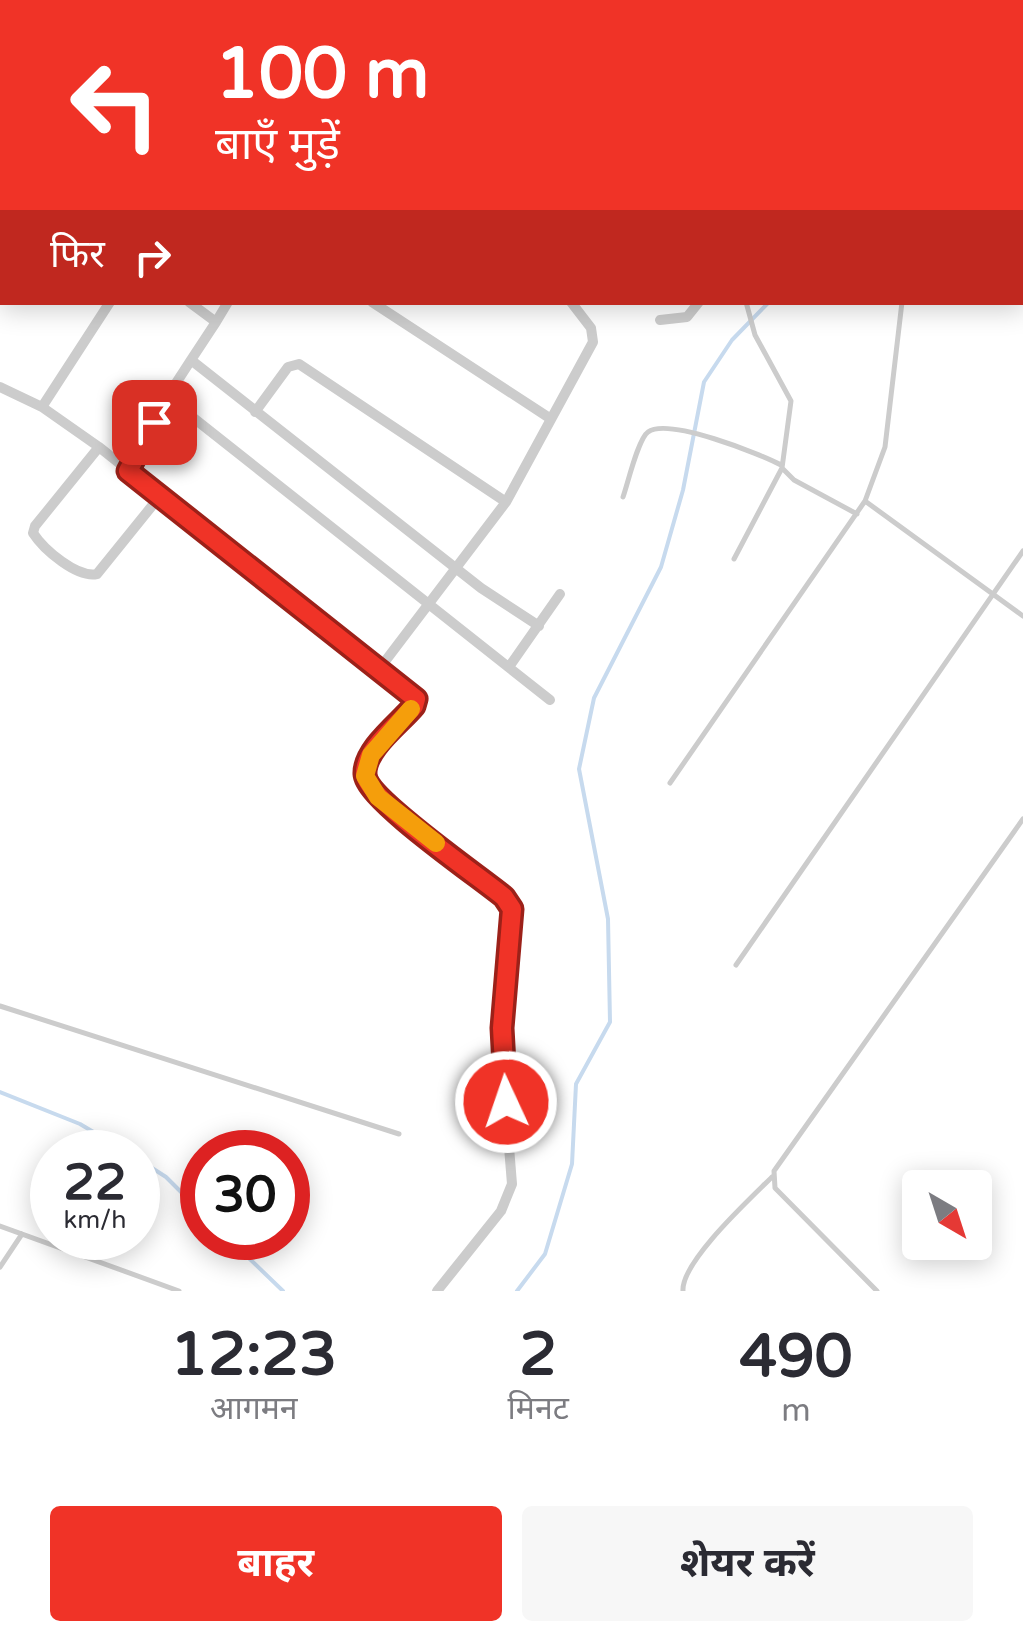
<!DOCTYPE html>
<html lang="hi">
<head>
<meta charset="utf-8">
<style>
  body { margin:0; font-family:"Varela Round","Noto Sans Devanagari",sans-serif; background:#f7f7f7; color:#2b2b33; height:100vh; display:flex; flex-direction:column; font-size:38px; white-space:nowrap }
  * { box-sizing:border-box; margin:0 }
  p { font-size:32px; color:#7c7c81 }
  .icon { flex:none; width:55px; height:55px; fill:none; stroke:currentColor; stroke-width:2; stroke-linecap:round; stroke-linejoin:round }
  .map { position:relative; height:1291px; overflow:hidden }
  .panel { display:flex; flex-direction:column; background:#fff; flex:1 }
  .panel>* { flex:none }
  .banner { position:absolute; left:0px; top:0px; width:1025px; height:305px; box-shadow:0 5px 25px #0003; background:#f03327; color:#fff; overflow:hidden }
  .needle { width:65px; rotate:141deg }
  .fabs { position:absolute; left:902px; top:1170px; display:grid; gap:20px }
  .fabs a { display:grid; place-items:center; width:90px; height:90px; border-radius:10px; background:#fff; box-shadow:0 5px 25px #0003; font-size:50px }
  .speed { position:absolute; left:30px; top:1130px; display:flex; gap:20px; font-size:50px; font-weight:700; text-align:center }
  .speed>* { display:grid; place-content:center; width:130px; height:130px; border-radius:50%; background:#fff; box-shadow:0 5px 25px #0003; line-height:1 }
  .speed small { font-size:25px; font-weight:400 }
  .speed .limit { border:15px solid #d22; background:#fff; color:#111 }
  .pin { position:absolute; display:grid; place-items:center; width:85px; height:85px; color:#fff; margin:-42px; border-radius:20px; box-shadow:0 5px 15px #0006 }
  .me { position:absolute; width:110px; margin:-55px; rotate:357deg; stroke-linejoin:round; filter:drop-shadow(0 0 8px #0008) }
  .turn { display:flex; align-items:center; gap:35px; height:210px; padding:0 50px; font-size:45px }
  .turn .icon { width:130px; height:130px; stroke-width:2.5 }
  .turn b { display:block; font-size:70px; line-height:85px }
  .then { display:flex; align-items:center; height:95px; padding:0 50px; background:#0003; gap:20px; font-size:38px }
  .eta { display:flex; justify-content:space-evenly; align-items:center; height:170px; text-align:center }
  .eta b { font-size:60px; font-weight:700; line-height:70px }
  .action { display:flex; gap:20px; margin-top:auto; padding:20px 50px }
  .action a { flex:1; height:115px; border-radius:10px; background:#f03327; color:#fff; font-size:40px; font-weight:700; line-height:115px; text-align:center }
  .action a+a { background:#f7f7f7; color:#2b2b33 }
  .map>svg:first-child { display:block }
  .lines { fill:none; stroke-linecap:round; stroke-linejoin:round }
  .stream { stroke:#c7daee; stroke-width:4 }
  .path { stroke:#ccc; stroke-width:2.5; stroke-dasharray:5 5; stroke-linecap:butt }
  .lane { stroke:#ccc; stroke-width:5 }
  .street { stroke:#ccc; stroke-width:10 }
  .secondary { stroke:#b9b9b9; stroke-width:14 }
  .route-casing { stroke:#9c2119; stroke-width:25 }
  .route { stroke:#f03327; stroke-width:18 }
  .slow { stroke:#f59e0b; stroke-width:18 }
</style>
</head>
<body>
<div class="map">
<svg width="1023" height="1291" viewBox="0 0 1023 1291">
  <rect width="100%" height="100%" fill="#fff"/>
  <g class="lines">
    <path class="stream" d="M791,2l1,-2
      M0,1092l80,32 47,28
      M138,1159l28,18 36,36
      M228,1238l55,53
      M517,1291l28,-37 27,-90 4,-80 34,-62 -2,-103 -29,-150 15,-71 67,-131 22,-77 21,-108 28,-42 37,-38"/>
    <path class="path" d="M130,2l2,-2"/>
    <path class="lane" d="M746,302l9,33 36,66 -9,67 12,12 63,34
      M623,497c5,-14 15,-58 25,-65 20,-15 112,22 133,33
      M865,501l158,115
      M734,559l48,-91
      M670,783l195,-282 20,-54 17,-145
      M736,965l287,-414
      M0,1006l399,128
      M0,1226l179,65
      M0,1267l22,-33
      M683,1291c-2,-29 67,-92 89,-114
      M877,1291l-102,-103 -1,-17 249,-352"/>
    <path class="street" d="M195,0l6,2
      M236,2l1,-2
      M292,2l1,-2
      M189,302l27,20 -25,38 290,228 58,38
      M372,302l179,117
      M660,320l27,-3 12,-15
      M216,322l12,-20
      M191,360l-24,37 383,303
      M0,387l42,20 57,40 316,252 -1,7c-14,17 -50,44 -49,68 2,25 115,103 139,123l10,19 -11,112v45l9,111 -11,27 -64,80
      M42,407l68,-105
      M255,412l33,-45 11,-3 207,138
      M99,447l-64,79 -2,7c11,17 44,45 64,41l63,-78
      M129,471l38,-74
      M509,667l51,-73
      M380,668l126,-166 87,-160 -2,-14 -20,-26"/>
    <path class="secondary" d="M935,2v-2
      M1022,253h1"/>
  </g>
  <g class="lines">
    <g class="route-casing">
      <path id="route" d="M154,422l-26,49 288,228 -2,7c-14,17 -50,43 -49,68 1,25 115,103 139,123l8,12 -10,119 4,74"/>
    </g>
    <use href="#route" class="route"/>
    <path class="slow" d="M411,709l-40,46 -6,21 13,21 58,46"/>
  </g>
</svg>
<div class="fabs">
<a><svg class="needle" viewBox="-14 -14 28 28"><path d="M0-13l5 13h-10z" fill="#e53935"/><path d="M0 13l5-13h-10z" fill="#7c7c81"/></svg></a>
</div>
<div class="speed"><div>22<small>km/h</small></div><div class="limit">30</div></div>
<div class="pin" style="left:154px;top:422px;background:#d93025"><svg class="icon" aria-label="arrive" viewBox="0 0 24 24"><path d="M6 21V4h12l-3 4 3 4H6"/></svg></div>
<svg class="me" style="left:506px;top:1102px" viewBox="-20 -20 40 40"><circle r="17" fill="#f03327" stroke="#fff" stroke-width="3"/><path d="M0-11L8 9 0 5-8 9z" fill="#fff"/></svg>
<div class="banner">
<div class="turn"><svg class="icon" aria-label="left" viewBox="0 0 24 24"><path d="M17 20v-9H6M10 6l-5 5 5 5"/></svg><div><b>100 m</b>बाएँ मुड़ें</div></div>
<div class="then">फिर<svg class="icon" aria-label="right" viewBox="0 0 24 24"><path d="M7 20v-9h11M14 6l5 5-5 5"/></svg></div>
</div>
</div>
<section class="panel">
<div class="eta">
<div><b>12:23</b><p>आगमन</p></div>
<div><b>2</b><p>मिनट</p></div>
<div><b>490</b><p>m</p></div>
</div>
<div class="action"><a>बाहर</a><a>शेयर करें</a></div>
</section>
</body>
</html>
